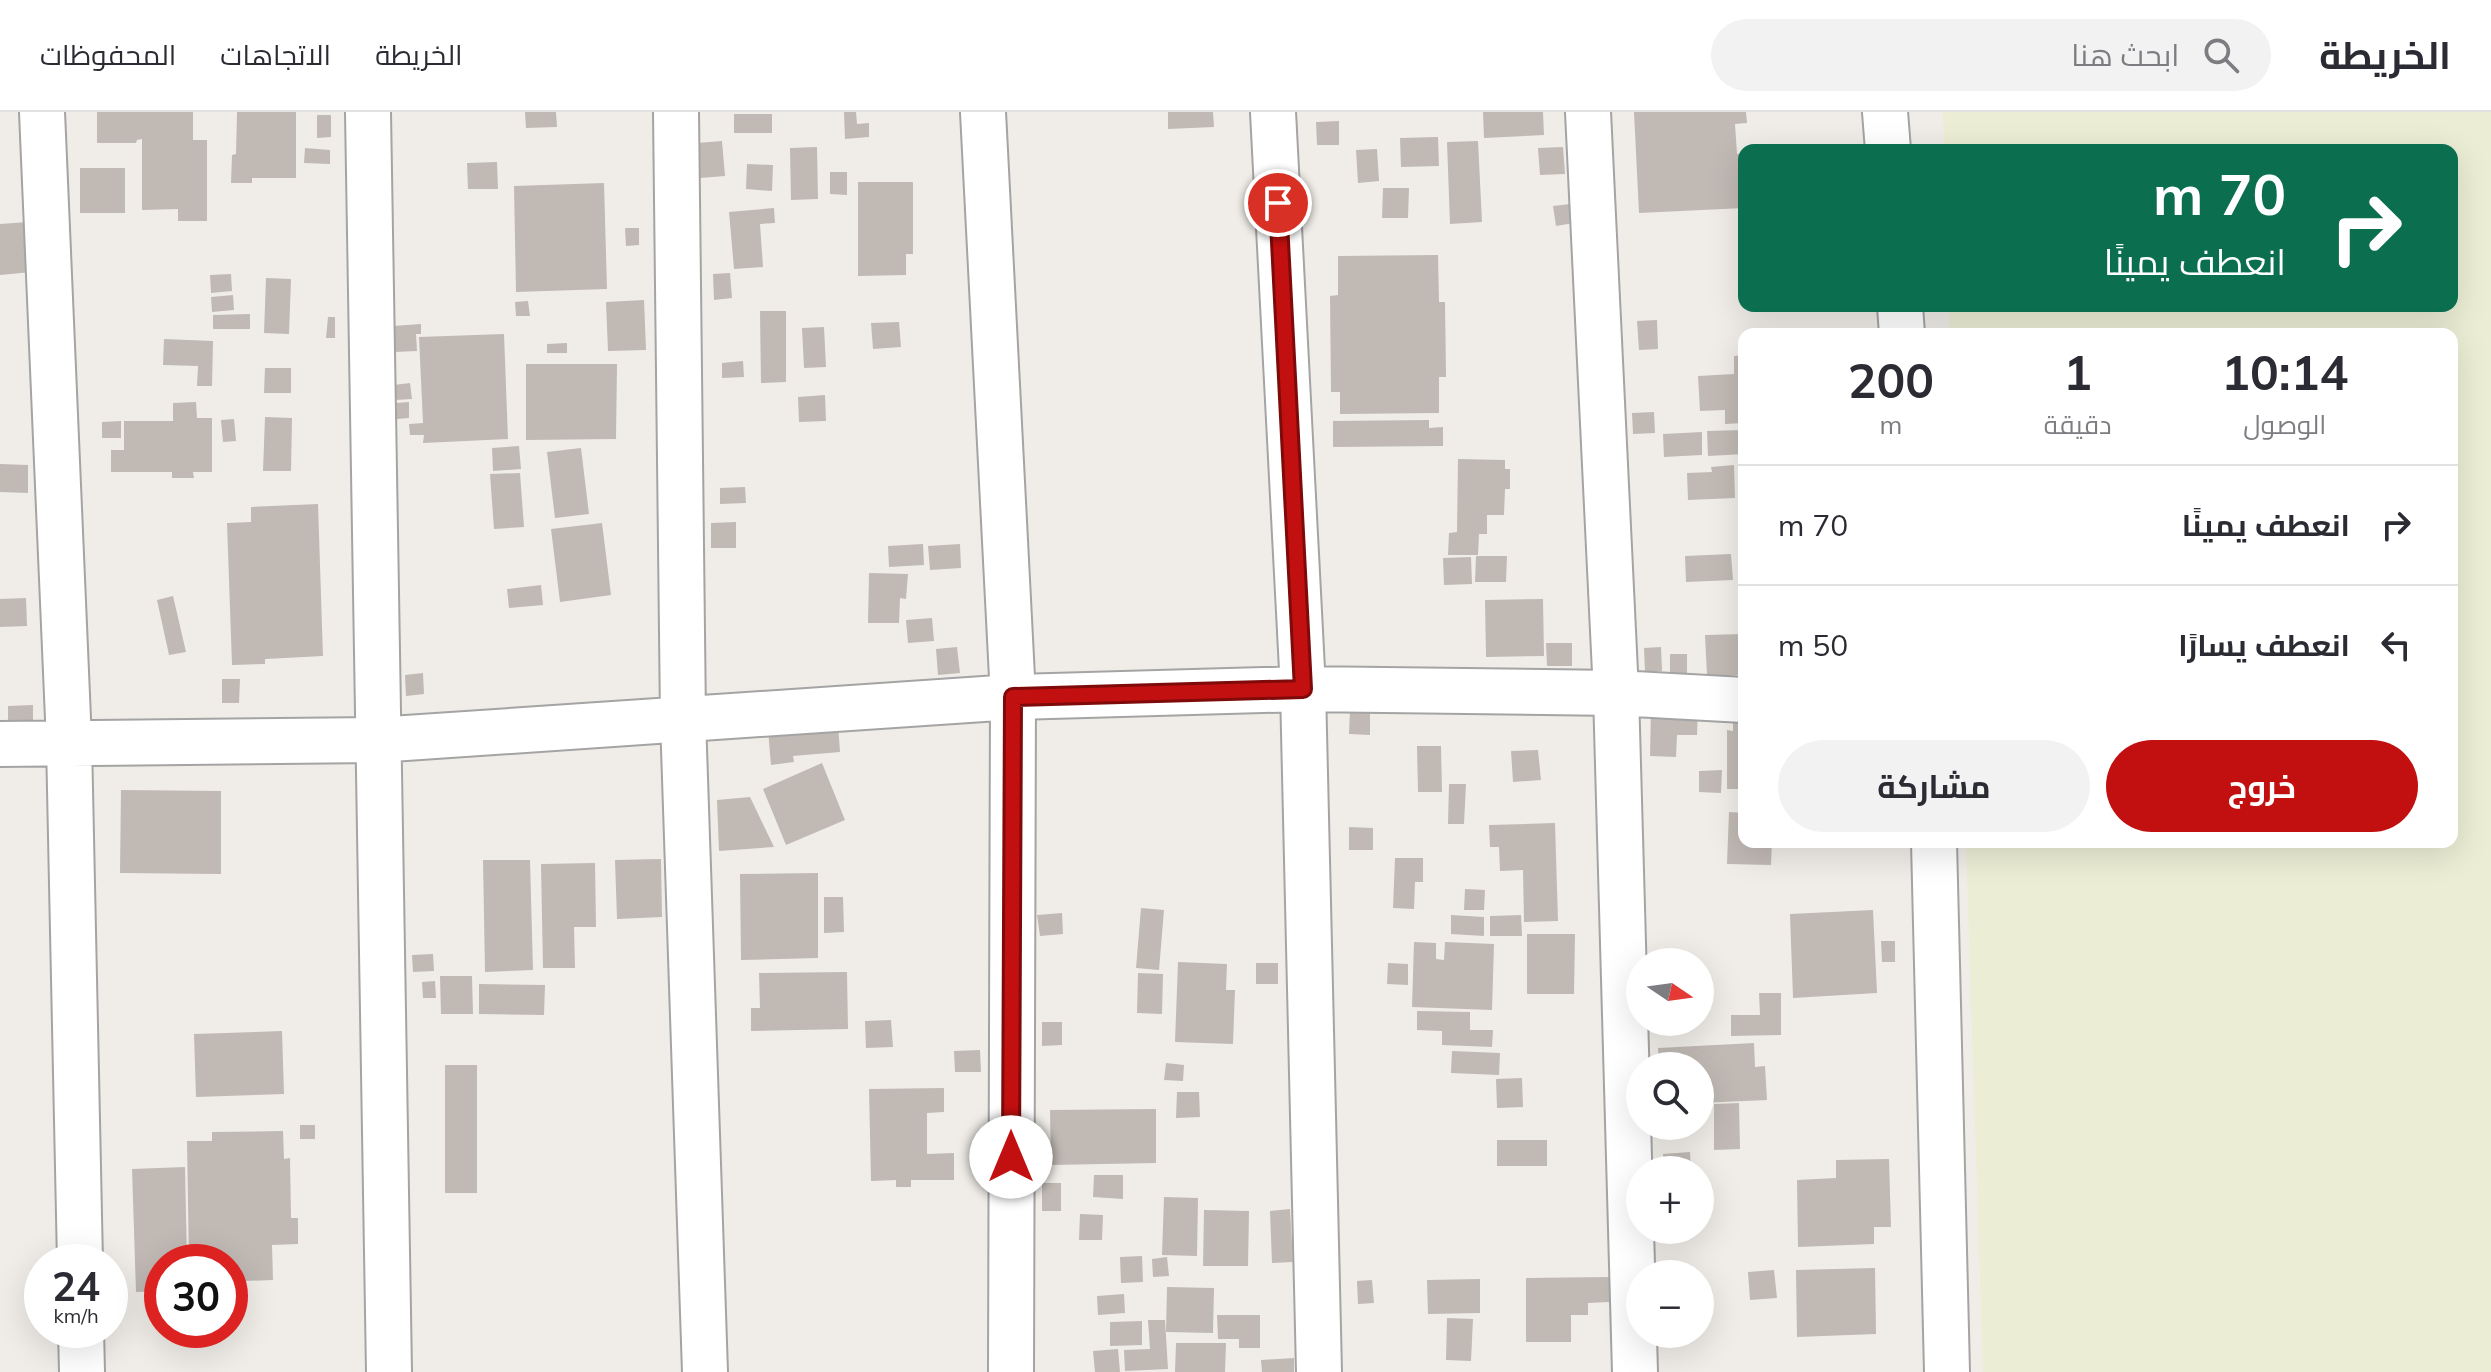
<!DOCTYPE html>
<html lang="ar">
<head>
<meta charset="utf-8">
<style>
  body { margin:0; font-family:Mulish,Cairo,sans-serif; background:#f2f2f3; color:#2b2b33; direction:rtl; height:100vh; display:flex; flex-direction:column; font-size:30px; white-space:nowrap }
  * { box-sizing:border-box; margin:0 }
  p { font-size:26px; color:#7c7c81 }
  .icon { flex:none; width:44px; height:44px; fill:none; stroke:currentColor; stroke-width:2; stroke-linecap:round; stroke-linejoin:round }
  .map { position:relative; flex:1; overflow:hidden; direction:ltr }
  .sheet { position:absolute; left:1738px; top:216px; width:720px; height:520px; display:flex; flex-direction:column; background:#fff; border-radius:16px; box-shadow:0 8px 32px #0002; direction:rtl }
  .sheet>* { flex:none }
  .guide { position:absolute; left:1738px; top:32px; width:720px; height:168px; border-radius:16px; box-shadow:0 8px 32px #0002; direction:rtl; background:#0b6e4f; color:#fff; overflow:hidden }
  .needle { width:52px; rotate:103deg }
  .tools { position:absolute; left:1626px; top:836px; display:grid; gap:16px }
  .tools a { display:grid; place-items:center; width:88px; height:88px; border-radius:50%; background:#fff; box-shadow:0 8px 32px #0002; font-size:40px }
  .speed { position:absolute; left:24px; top:1132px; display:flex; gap:16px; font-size:40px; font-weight:700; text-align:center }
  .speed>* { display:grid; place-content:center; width:104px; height:104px; border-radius:50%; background:#fff; box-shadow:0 8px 32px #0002; line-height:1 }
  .speed small { font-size:20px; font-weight:400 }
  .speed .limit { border:12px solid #d22; background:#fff; color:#111 }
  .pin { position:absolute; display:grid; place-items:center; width:68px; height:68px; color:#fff; margin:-34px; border:4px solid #fff; border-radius:50%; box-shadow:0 2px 8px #0007 }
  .me { position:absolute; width:88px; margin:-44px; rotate:0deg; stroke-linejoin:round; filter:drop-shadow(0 0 6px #0008) }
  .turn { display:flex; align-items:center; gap:28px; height:168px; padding:0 40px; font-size:36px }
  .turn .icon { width:104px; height:104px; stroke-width:2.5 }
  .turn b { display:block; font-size:56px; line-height:68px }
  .eta { display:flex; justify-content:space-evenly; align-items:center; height:136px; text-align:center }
  .eta b { font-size:48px; font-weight:700; line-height:56px }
  .primary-button { display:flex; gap:16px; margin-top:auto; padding:16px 40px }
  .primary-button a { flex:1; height:92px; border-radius:48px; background:#c20f0f; color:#fff; font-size:32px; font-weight:700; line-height:92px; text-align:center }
  .primary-button a+a { background:#f2f2f3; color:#2b2b33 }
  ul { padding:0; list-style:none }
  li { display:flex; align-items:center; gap:24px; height:120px; padding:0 40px; border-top:2px solid #e1e1e2 }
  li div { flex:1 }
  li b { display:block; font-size:30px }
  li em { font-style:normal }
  header { display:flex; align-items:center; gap:48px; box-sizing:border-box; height:112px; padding:0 40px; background:#fff; border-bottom:2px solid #e1e1e2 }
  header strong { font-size:38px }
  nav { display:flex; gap:44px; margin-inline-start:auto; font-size:28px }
  .search { width:560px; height:72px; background:#f2f2f3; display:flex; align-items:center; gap:20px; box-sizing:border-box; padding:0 28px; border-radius:44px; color:#7c7c81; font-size:30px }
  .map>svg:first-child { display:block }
  .farmland { fill:#ebedd4 }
  .building { fill:#c0b9b4 }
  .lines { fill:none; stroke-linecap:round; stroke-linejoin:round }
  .street-casing { stroke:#a4a4a4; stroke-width:48 }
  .street { stroke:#fff; stroke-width:44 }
  .route-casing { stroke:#7e0a0a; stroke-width:20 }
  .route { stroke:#c20f0f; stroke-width:14 }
</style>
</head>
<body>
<header>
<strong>الخريطة</strong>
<div class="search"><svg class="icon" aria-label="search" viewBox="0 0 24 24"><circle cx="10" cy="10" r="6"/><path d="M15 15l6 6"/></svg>ابحث هنا</div>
<nav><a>الخريطة</a><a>الاتجاهات</a><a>المحفوظات</a></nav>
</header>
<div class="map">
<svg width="2491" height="1260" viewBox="0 0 2491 1260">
  <rect width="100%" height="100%" fill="#f0ede8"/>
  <path class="farmland" d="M1943,0h548v1260h-508l-17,-530h486v-508h-502l-1,-28h503v-156h-508z"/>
  <path class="building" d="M97,0h96v28h14v81h-29v-12l-36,1v-71l-5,1 -1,3h-39z
    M237,0h59v66h-44v5h-21l1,-28 4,-1z
    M525,0h31l1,15 -31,1z
    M844,0h12l1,12 12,-1v14l-24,2z
    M1168,0h45l1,15 -46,2z
    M1483,0h60l1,23 -60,3z
    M1634,0h112l1,11 -12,1 2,30 7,-1v55l-105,5z
    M734,2h38v19h-38z
    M317,3h14v22l-14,1z
    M1339,9v24h-22l-1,-23z
    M1438,25l1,29 -38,1 -1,-29z
    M722,29l3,35 -25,2 -3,-35z
    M1478,29l4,81 -32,2 -3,-82z
    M817,35l1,52 -27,1 -1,-52z
    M1563,35l2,27 -25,1 -2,-27z
    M305,36l25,2v14l-26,-1z
    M1377,37l2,32 -21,2 -2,-33z
    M497,50l1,27h-30l-1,-26z
    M747,52l26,1 -1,26 -26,-2z
    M80,56h45v45h-45z
    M830,60h17v23l-17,-1z
    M858,70h55v72h-7v21l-48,1z
    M604,71l3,106 -91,3 -2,-106z
    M1383,76h26l-1,30h-26z
    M1570,92l4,19 -18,3 -3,-20z
    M774,96l1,15 -15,1 3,43 -29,2 -5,-57z
    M28,110l4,50 -32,3v-51z
    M625,116h14v17l-13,1z
    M1438,143l1,47h6l1,75h-7v36l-99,1v-22h-9l-1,-96 8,-1v-39z
    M730,161l2,25 -18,2 -1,-26z
    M231,162l1,17 -21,2 -1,-18z
    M266,166l25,1 -2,55 -25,-1z
    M233,183l1,15 -22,2 -1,-15z
    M644,188l2,50 -38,1 -2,-49z
    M528,189l2,15h-14l-1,-14z
    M760,199h26v71l-25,1z
    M250,202v15h-37v-14z
    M328,205h7v21h-9z
    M1657,208l1,29 -19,1 -2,-29z
    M899,210l2,25 -28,2 -2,-26z
    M421,212v10h-5l1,17 -22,1 -2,-26z
    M824,215l2,40 -22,1 -2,-40z
    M504,222l4,105 -85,4 1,-8h-14l-1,-11 14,-1 -4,-86z
    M164,227l49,2 -1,45h-15l1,-20 -35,-1z
    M567,231v10h-20v-9z
    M1744,243v68l-19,1v-14l-25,1 -2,-35 36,-2v-18z
    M743,249l1,16 -22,1v-15z
    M526,252h91l-1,75 -90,1z
    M265,256h26v25h-27z
    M410,271l2,16 -17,1 -1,-15z
    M825,283l1,26 -27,1 -1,-25z
    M196,290l1,16h15v54h-19l1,6h-22v-6h-61v-22h13v-29h49v-18z
    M409,290v16l-12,1 -1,-16z
    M1654,300l1,21 -22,1 -1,-21z
    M265,305l27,1 -1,53h-28z
    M234,307l2,22 -13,1 -2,-22z
    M1429,308v8l14,-1v19l-110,1v-26z
    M121,309v17h-19v-16z
    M1744,318v24l-36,2 -1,-25z
    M1702,320v23l-38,2 -1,-23z
    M519,334l2,23 -28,2 -1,-23z
    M581,336l8,66 -34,4 -8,-66z
    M1458,347l47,1v9h5v20h-5l-1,26h-17v19h-8l-1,21h-30l1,-22 8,-1z
    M0,352l28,1v28l-28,-1z
    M1734,353l1,33 -47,2 -1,-27 25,-1 -1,-5z
    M520,361l4,54 -30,2 -4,-55z
    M745,375l1,16 -26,1v-16z
    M318,392l5,152 -58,3v5l-33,1 -5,-142 24,-1v-15z
    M736,410v26h-25v-25z
    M602,411l9,72 -51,7 -9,-73z
    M923,432l1,21 -35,2 -1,-21z
    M960,432l1,24 -31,2 -2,-24z
    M1731,442l2,26 -47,2 -1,-26z
    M1476,444h31l-1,26h-31z
    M1471,445l1,27 -28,1 -1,-27z
    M1738,452h6v57h-4z
    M869,461l39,1 -2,25 -6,-1 -1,25h-31z
    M541,473l2,20 -34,3 -2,-19z
    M173,484l13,56 -17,3 -12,-55z
    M26,486l1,28 -27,1v-28z
    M1543,487l1,57 -58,1 -1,-57z
    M932,506l2,23 -26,2 -2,-23z
    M1744,522v41l-37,1 -2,-41z
    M1546,531h26v23h-25z
    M957,535l3,26 -22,2 -2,-26z
    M1661,535l1,24 -17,1 -1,-24z
    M1670,542h17v19l-17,1z
    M423,561l1,21 -18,2 -1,-21z
    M222,567h18l-1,24h-17z
    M33,593v18l-25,1v-18z
    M1651,596l47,1 -1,26h-20l-1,22 -26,-1z
    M1350,597l20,1v25l-21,-1z
    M1733,601h11v76h-17v-59l6,1z
    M838,612l2,28 -47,4 1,6 -23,3 -3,-35z
    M1417,634h24l1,46h-24z
    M1538,638l3,30 -28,2 -2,-31z
    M822,651l23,57 -59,25 -23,-56z
    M1722,658l-1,23 -22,-1v-21z
    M1449,672h17l-2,40h-16z
    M121,678l100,1v83l-101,-1z
    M750,685l24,50 -55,4 -2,-51z
    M1729,700l15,1v29h28l-1,23 -44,-1z
    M1555,711l3,98 -34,1 -1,-52 -23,1 -1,-24h-9l-1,-22z
    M1349,715l24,1v22h-24z
    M1395,746h28v24h-8l-1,27 -21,-1z
    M661,747l1,58 -45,2 -2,-59z
    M483,748h47l3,110 -48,2z
    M595,751l1,64h-22l1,41h-32l-2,-104z
    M818,761v85l-77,2 -1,-86z
    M1465,777l20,1 -1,20h-20z
    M824,785h19l1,35 -20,1z
    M1141,796l23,2 -5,60 -23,-2z
    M1873,798l4,83 -84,5 -3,-84z
    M1062,801l1,21 -23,2 -3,-21z
    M1451,803l33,2v19l-33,-2z
    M1521,803l1,21h-32v-20z
    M1527,822h48l-1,60h-47z
    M1881,829h14v21h-13z
    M1414,830l22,1v16l8,1 1,-18 49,2 -2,66 -80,-3z
    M433,842l1,17 -21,1 -1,-17z
    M1178,850l49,2 -1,26h9l-2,54 -58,-2z
    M1256,851h22v21h-22z
    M1388,851l20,1v21l-21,-1z
    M847,860l1,57 -97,2v-23h9l-1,-35z
    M1138,861l25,1 -1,40 -25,-1z
    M440,864h32l1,38h-32z
    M435,869l1,17h-13l-1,-16z
    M479,872l66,1 -1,30 -65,-1z
    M1759,881h22v42l-50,1v-21h29z
    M1417,899l53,1v18h23l-1,17 -50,-2v-14l-25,-1z
    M891,908l2,27 -27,1 -1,-27z
    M1042,910h20v23l-20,1z
    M282,919l2,63 -88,3 -2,-63z
    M1754,931l1,24 10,-1 2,34 -67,3v-37h-41l-1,-18z
    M980,938l1,22h-26l-1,-21z
    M1452,939l48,2 -1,22 -48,-2z
    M1166,951l18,2 -1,16 -19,-1z
    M445,953h32v128h-32z
    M1522,966l1,29 -26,1 -1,-29z
    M944,976v24l-17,1v41l27,-1v27h-43v7h-15v-7l-25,1 -2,-92z
    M1177,980h22l1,25 -24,1z
    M1739,991l1,46 -26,1v-46z
    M1156,997v54l-105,2 -1,-55z
    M300,1013h15v14h-15z
    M283,1019l1,28 6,-1 1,60h7v26l-26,1 1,35 -29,1 1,15h-15v-34h-41l-2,-121h25v-9z
    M1497,1028h50v26h-50z
    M1690,1040l1,18h-27l-1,-16z
    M1889,1047l2,68h-17v17l-76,3 -1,-67 39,-2v-18z
    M185,1055l2,95h-25v29l-26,1 -4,-123z
    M1094,1063h29v24l-30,-2z
    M1042,1071h19v28h-19z
    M1164,1085l34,1 -1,58 -35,-1z
    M1290,1097l3,53 -21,1 -2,-52z
    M1204,1098l45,1 -1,55h-45z
    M1080,1102l23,1 -1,25h-23z
    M1142,1144l1,26 -22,1 -1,-26z
    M1167,1145l2,19 -16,1 -1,-18z
    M1875,1156l1,66 -79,3 -1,-67z
    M1774,1158l3,28 -27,2 -2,-28z
    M1609,1165v25l-21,1v12h-17v27h-45v-64z
    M1480,1167v34l-52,1 -1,-34z
    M1372,1168l2,23 -16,1 -1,-23z
    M1167,1175l47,1 -1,45 -47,-1z
    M1124,1182l1,19 -27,2 -1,-19z
    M1217,1203h43v33h-21v-9h-21z
    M1447,1206l26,1 -2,42 -25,-1z
    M1148,1208h17l3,49 -43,2 -1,-21 26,-1z
    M1142,1209v24l-32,1v-24z
    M1176,1231h50l-1,29h-50z
    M1118,1237l2,23h-25l-2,-21z
    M1294,1246v14h-32l-1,-12z"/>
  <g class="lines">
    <g class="street-casing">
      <path id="street" d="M42,0l27,630 11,520
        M368,0l21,1260
        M676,0l7,607 22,653
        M983,0l30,585 -2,675
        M1273,0l30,577 16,683
        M1588,0l28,581 19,679
        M1885,0l3,38
        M1900,194l2,28
        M0,632l376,-4 637,-43 290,-8 313,4 128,7
        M1934,730l13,530
        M81,1218l1,42"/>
    </g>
    <use href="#street" class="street"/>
  </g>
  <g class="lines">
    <g class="route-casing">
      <path id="route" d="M1011,1045l2,-460 290,-8 -25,-486"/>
    </g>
    <use href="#route" class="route"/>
  </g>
</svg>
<div class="tools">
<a><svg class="needle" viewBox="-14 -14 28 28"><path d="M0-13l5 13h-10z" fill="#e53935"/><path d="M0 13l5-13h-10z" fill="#7c7c81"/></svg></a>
<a><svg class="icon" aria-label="search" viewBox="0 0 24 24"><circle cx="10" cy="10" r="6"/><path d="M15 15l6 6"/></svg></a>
<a>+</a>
<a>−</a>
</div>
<div class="speed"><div>24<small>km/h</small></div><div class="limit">30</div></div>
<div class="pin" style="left:1278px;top:91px;background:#d93025"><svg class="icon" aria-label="arrive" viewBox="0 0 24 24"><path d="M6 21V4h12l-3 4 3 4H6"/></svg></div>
<svg class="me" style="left:1011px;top:1045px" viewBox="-20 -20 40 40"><circle r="19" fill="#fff"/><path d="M0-13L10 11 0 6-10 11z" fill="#c20f0f"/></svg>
<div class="guide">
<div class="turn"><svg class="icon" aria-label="right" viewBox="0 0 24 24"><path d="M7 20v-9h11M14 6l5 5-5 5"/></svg><div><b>70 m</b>انعطف يمينًا</div></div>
</div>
<section class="sheet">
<div class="eta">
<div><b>10:14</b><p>الوصول</p></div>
<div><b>1</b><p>دقيقة</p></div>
<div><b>200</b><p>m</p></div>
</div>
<ul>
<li><svg class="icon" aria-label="right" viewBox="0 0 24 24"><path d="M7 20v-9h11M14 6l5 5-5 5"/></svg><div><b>انعطف يمينًا</b></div><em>70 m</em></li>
<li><svg class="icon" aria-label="left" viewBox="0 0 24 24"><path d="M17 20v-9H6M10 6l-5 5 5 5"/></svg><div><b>انعطف يسارًا</b></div><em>50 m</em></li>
</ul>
<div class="primary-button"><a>خروج</a><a>مشاركة</a></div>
</section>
</div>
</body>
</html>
